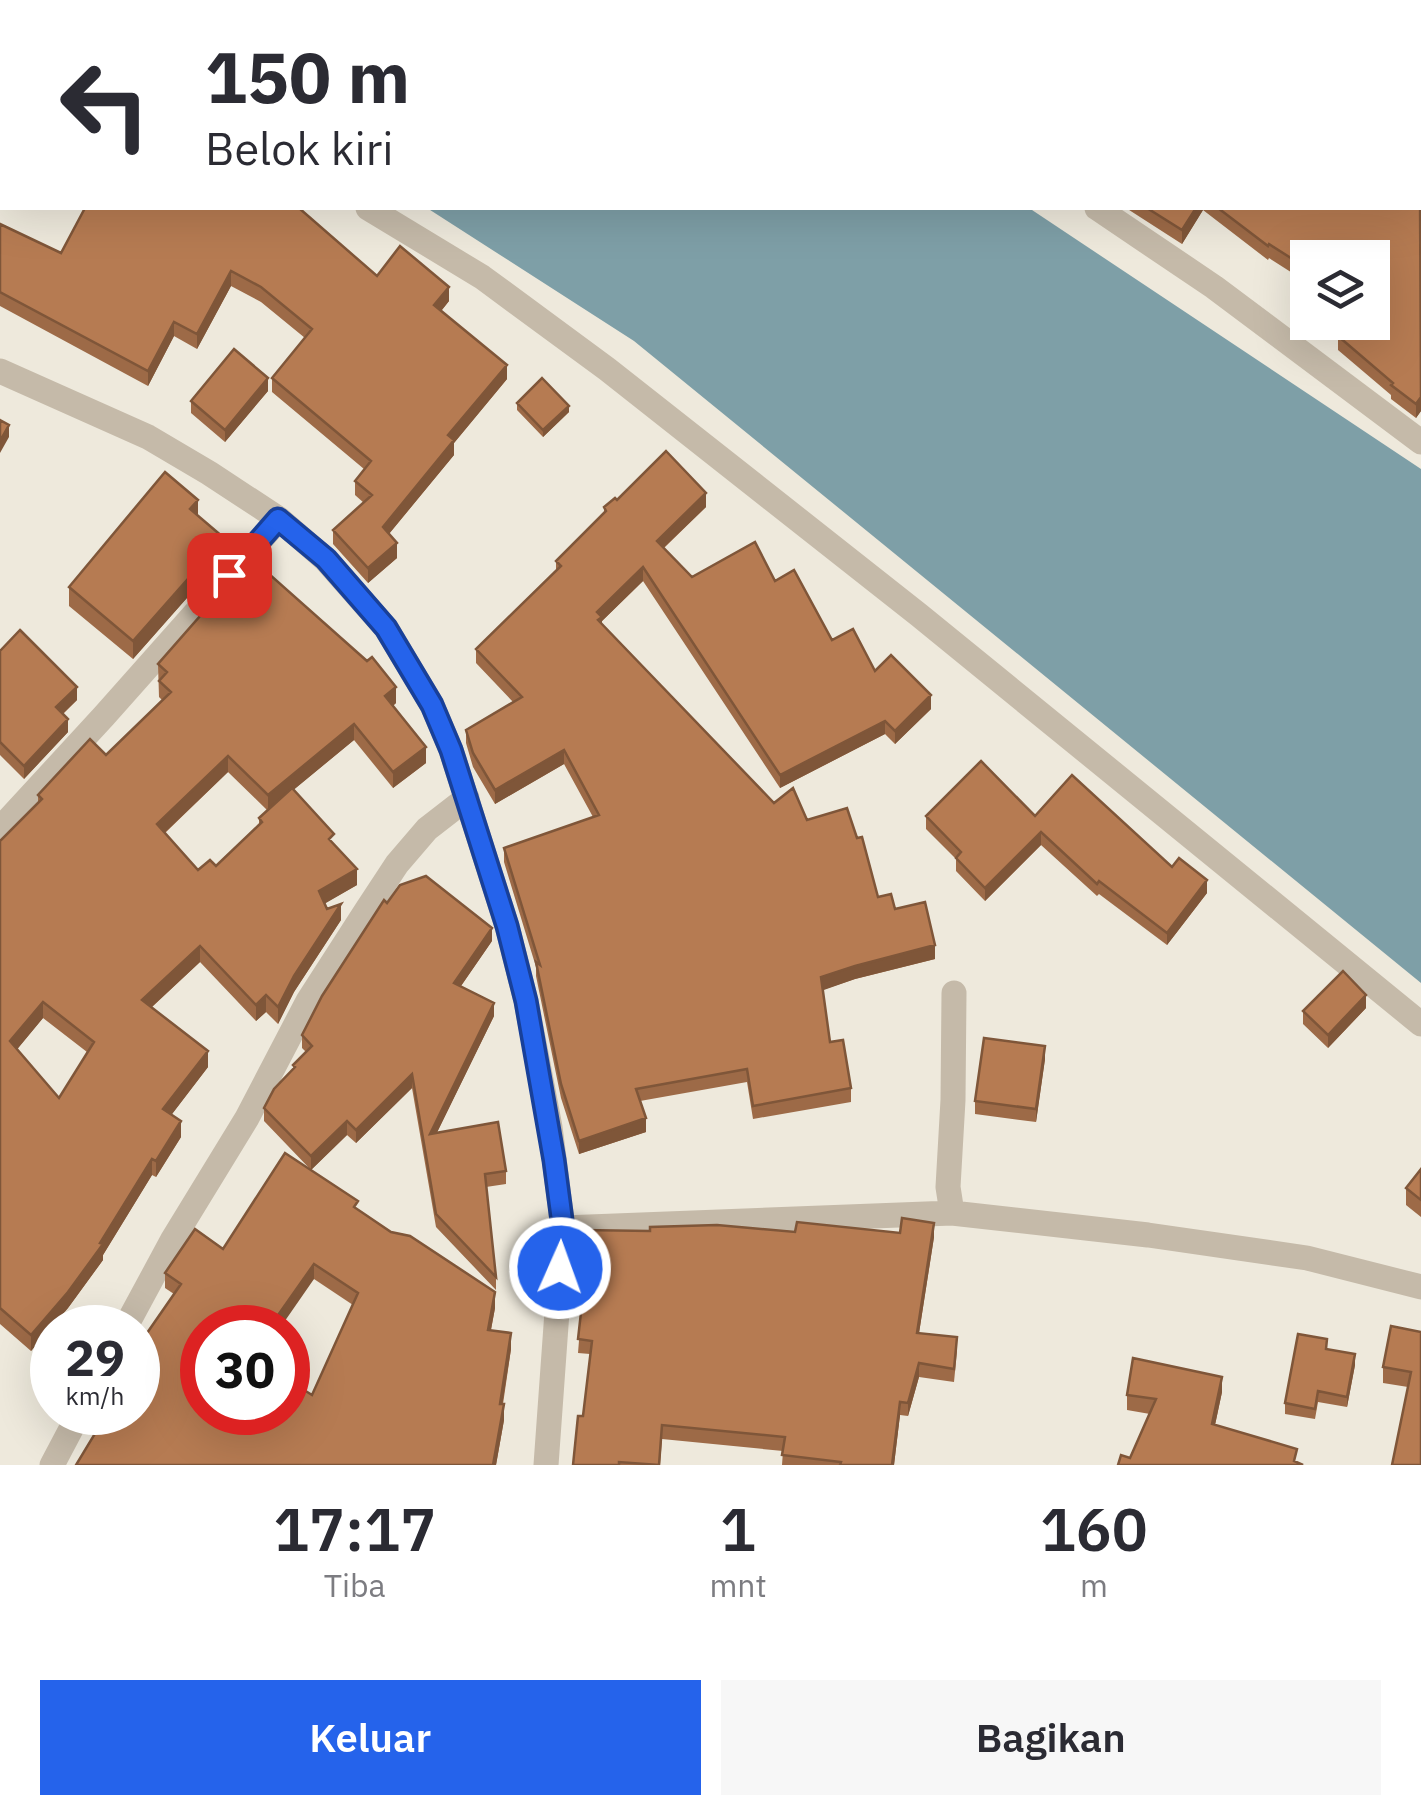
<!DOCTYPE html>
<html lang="id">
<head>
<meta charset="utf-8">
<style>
  body { margin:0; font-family:"IBM Plex Sans",sans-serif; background:#f7f7f7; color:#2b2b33; height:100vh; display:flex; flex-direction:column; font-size:38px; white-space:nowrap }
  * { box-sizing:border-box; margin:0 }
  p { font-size:32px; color:#7c7c81 }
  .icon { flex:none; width:55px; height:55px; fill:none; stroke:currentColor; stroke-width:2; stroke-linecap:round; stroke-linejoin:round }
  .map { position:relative; height:1465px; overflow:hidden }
  .drawer { display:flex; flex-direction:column; background:#fff; flex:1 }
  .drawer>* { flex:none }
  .banner { position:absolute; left:0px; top:0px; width:1422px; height:210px; box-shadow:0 10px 40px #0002; background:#fff; color:#2b2b33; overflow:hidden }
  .buttons { position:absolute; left:1290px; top:240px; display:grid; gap:20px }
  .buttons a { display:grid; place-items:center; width:100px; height:100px; border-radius:0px; background:#fff; box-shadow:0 10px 40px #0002; font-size:50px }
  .speed { position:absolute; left:30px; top:1305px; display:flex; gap:20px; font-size:50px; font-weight:700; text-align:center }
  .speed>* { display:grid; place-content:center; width:130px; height:130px; border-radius:50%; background:#fff; box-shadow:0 10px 40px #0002; line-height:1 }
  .speed small { font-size:25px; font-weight:400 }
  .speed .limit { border:15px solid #d22; background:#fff; color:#111 }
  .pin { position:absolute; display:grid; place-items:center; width:85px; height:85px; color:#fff; margin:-42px; border-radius:20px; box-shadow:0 5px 15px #0006 }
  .me { position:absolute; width:110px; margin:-55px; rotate:2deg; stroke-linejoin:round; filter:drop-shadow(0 0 8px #0008) }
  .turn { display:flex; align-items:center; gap:35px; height:210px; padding:0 40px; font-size:45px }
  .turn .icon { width:130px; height:130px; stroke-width:2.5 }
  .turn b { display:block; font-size:70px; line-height:85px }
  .eta { display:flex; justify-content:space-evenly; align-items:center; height:170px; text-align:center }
  .eta b { font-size:60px; font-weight:600; line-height:70px }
  .cta { display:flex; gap:20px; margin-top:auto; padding:20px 40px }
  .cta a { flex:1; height:115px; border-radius:0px; background:#2563eb; color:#fff; font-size:40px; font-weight:600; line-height:115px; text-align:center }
  .cta a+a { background:#f7f7f7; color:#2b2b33 }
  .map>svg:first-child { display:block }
  .water { fill:#7e9fa7 }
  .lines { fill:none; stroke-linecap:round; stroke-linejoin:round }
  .minor { stroke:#c5baa9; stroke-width:25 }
  .tertiary { stroke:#c5baa9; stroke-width:25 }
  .secondary { stroke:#988a7b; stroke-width:25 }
  .wall { fill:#9d6a47; fill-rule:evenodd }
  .shaded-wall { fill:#7f5639 }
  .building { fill:#b67b52; stroke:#7f5639; stroke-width:2.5; fill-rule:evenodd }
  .route-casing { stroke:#184099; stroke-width:25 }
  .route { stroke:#2563eb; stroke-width:18 }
</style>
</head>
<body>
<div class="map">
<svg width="1421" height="1465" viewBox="0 0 1421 1465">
  <rect width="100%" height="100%" fill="#eee9dc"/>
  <path class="water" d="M60,0h666l3,2h-663z
    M427,208h602l392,261v514l-787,-642z"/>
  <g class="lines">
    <path class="minor" d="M789,0l4,2
      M1226,2l2,-2
      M1097,208l117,79 207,155
      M0,371l148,66 61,36 70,46 46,40 61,69 46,77 19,45 56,176 19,75 24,126 13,101 -17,237
      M0,829l104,-113 175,-197
      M952,1213l196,22 159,23 114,29
      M563,1228l389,-15 -4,-26 5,-87 1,-107
      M125,1328l48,-89 74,-121 61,-117 58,-90 31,-47 30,-35 40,-31
      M52,1465l28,-53"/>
    <path class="tertiary" d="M0,7l2,1
      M368,208l114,69 125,92 312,246 502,409"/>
    <path class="secondary" d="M1142,0l5,2
      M1420,156h1"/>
  </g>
  <path class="wall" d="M865,0h196l4,2h-196z
    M1421,193v218l-5,7 -25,-19v-4l-53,-45v-14l34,-14v-64h-64v25l-39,-25 -1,2 -65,-50 -21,34 -56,-36h294z
    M0,224l61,29 316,23 72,25 -8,10 66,68 -53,64v12l-65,79 8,24 -29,25 -35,-39v-14l31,-27 -9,-8v-14l9,-12 -92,-77v-14l33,-40 -44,-36 -30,-16 -34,63 -23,-13 -26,50 -148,-80z
    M268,391l-43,51 -34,-29v-12z
    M517,403l52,9 -26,25 -26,-27z
    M617,500l89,7 -42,41 28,29 83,4 57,59 99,69 -36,35 -10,-10 -105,54 -137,-207 -41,40v3l172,179 33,17 50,18 21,59 17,12 40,50 -80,20 -33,11 8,52 21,46v14l-98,17 -6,-37 -107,19 6,31 -67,22 -18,-56 -25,-122v-9l-32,-105v-14l89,-31 -29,-53 -69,40 -22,-37 -7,-24v-13l47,-28 -37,-39v-14l80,-77v-11l48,-48v-6z
    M224,556l-91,103 -64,-53v-19z
    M0,651l77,49 -14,14 5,18 -44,47 -24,-24z
    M158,664l238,39 -3,3 33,57 -33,25 -39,-48 -61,50 41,55 23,40 -32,18 2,6 14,11 -47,72 -16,32 -12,-12 -10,9 -56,-59 -48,45 56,60 -37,48 10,22 -25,40 -4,-2 -49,80v5l-35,48 -37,43 -31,-27v-483l38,-38v-8l68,-40 57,-54 -4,-4zM228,772l39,38 -8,8v7l-43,41 -18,4 -33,-37zM43,1018l44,34 -28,46 -42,-49z
    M926,816h109l137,51 35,26 -40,52 -68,-51 -2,2 -56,-51 -56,56 -29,-30v-12l-30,-30z
    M492,941l-31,45 33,30 -57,116 69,39v13l-20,3 10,90v13l-60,-63 -24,-139 -56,55 -9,-8 -36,35 -47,-49v-13l29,-39v-4l13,-13 -4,-4v-13z
    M1366,1008l-38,40 -25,-24v-13z
    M1045,1059l-9,63 -61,-8v-13z
    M1421,1169v48l-15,-12v-17z
    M358,1210l137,98 -4,22 20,19 -8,55 1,16 -8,45h-420l69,-116v-13l29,-42 -9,-6v-15l58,-24zM314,1279l39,26 -41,90 -110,-67z
    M795,1232l139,5 -15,96 38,18 -3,31 -35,-5 -11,39 -8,-1 -6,50h-112l1,-14 -121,-12 -2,26h-87l10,-49 7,-62 -12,-1 5,-63h-4v-14z
    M1421,1332l-13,55 -25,-4v-16z
    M1327,1349l28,16 -8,42 -29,-5 -3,17 -30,-5v-11z
    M1222,1392l-7,33 -97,40 12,-7 20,-44 -23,-4v-15z"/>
  <path class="shaded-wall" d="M1196,208h7v2l-21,34v-14z
    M231,271v15l-34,63v-15z
    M449,287v14l-15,19v-15z
    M174,322v14l-26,50v-15z
    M507,365v14l-53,64v12l-71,86v-14l65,-92z
    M268,378v13l-43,51v-12z
    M1421,397v14l-5,7v-14z
    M569,406v6l-26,25v-7z
    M9,425v12l-9,16v-12z
    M706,493v14l-49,47v-13z
    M198,500v18l-8,-9z
    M224,538v18l-91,103v-18z
    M397,543v15l-29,25v-15z
    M643,567v14l-41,40v9l-5,-18z
    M77,687v13l-21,20v-13z
    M396,687v16l-11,9v-16z
    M931,695v14l-36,35v-13z
    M68,719v13l-44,47v-13z
    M885,721v13l-105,54v-13z
    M354,724v16l-86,71v-16z
    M426,747v16l-33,25v-16z
    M564,750v14l-69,40v-14z
    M228,756v16l-71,68v-16z
    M1041,832v13l-56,56v-13z
    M357,869v16l-38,22v-16z
    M1207,880v13l-40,52v-12z
    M341,904v16l-47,72 -16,32v-17l16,-31z
    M492,928v13l-38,55v-13z
    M935,945v14l-80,20 -34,12v-14l34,-11z
    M200,946v16l-58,54v-16z
    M266,995v17l-10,9v-16z
    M1366,995v13l-38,40v-13z
    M43,1002v16l-33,40v-17z
    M494,1003v13l-64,131v-13z
    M1045,1046v13l-9,63v-13z
    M208,1051v16l-45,59v-17z
    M412,1074v14l-56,55v-13z
    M646,1118v14l-67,22v-13z
    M181,1121v16l-25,40v-16z
    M347,1121v14l-36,35v-14z
    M152,1159v16l-49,80v5l-35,48 -37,43v-16l69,-92z
    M934,1223v14l-17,109v-13z
    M314,1264v15l-34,49h-11z
    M495,1292v16l-7,37v-15z
    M511,1333v16l-11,70v-15z
    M1355,1354v11l-8,42v-10z
    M919,1363v14l-11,39v-13z
    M1222,1377v15l-10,47v-15z
    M900,1402v13l-6,50h-2z
    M504,1404v16l-8,45h-3z"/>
  <path class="building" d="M888,0h173l4,2h-173z
    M1241,0h180v7l-1,1v-6h-175z
    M1420,27l1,1v83l-1,-1z
    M1420,193l1,204 -5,7 -25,-19 2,-2 -55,-47 12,-14h22v-64h-64v11l-39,-25 -1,2 -50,-38h202z
    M85,208h214l78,68 23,-30 49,41 -15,18 73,60 -59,70 6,5 -71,87 14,16 -29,25 -35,-38 39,-35 -17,-14 16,-20 -99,-83 40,-49 -51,-42 -30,-16 -34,63 -23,-12 -26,49 -148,-79v-68l61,29z
    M1147,208h49l-14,22z
    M234,349l34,29 -43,52 -34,-29z
    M542,378l27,28 -26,24 -26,-27z
    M0,420l9,5 -9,16z
    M666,451l40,42 -49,48 35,36 63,-35 20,39 19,-11 38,70 21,-11 22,42 16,-16 40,40 -36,36 -10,-10 -105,54 -137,-208 -46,45 5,5 -4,3 176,183 19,-15 14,32 40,-12 10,30 5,-1 16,60 13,-3 4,15 30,-7 10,43 -80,21 -34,11 9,65 13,-2 8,48 -98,18 -6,-37 -111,20 10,29 -67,23 -18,-57 -25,-122 4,3 -36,-117 95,-33 -35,-65 -69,40 -22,-37 -7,-23 56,-33 -46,-48 85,-83 -5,-5 50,-50 -2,-4 11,-9 2,2z
    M165,472l33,28 -8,9 34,29 -91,103 -64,-54z
    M251,558l116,103 5,-4 24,30 -11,9 41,51 -33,25 -39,-48 -86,71 -40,-39 -71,68 41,46 12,-10 6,6 46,-44 -3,-4 33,-30 42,46 -5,5 28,30 -38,22 8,18 14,-5 -47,72 -16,31 -12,-12 -10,10 -56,-59 -58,54 66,51 -45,58 18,12 -25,40 -4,-2 -52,84 3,1 -35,48 -37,43 -31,-27v-467l42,-42 -4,-4 52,-56 16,16 65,-63 -12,-11 8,-9 -9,-8zM43,1002l51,40 -35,56 -49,-57z
    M20,630l57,57 -21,20 12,12 -44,47 -24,-24v-91z
    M981,761l54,55 37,-41 100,92 7,-9 28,22 -40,53 -68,-52 -2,3 -56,-52 -56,56 -29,-30 5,-6 -35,-36z
    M426,876l66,52 -38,55 40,20 -64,131 68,-12 8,49 -21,3 11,103 -60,-63 -24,-140 -56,56 -9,-9 -36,35 -47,-48 10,-19 21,-22 -2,-2 19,-19 -10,-11 20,-39 62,-96 3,3 13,-18z
    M1343,971l23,24 -38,40 -25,-24z
    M984,1038l61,8 -9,63 -61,-8z
    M285,1153l73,48 -4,6 37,25 19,4 85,56 -7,38 23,3 -11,71h4l-11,61h-417l32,-53h30v-50l13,-22 -6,-4 36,-52 -16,-11 30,-44 28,20zM314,1264l44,29 -46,102 -24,-15v32h-86v-84h67z
    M1421,1169v31l-15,-12z
    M902,1218l32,5 -17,110 40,4 -3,32 -35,-6 -11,40 -8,-1 -8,63h-52l1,-3 -59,-7 3,-18 -123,-12 -3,40 -40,-3v3h-46l5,-49h5l9,-75 -14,-2 7,-62 -6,-1 3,-46 68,1v-4l67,-2 78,7 2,-10 103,11z
    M1391,1326l30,6v133h-29l19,-93 -28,-5z
    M1298,1334l29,5 -1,10 29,5 -8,43 -29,-6 -3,18 -30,-6z
    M1133,1358l89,19 -10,47 85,25 -3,12 9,4h-185l3,-10 9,3 26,-59 -29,-4z"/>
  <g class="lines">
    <g class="route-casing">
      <path id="route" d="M229,575l49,-56 48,40 60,69 46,77 19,45 56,176 19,75 28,159 9,68 -3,40"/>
    </g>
    <use href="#route" class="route"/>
  </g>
</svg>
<div class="buttons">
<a><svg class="icon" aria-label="layers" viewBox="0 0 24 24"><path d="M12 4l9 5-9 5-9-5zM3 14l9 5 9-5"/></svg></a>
</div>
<div class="speed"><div>29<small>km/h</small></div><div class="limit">30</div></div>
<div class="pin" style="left:229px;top:575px;background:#d93025"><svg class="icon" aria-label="arrive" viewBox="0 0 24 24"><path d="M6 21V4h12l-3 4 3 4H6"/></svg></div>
<svg class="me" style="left:560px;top:1268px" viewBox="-20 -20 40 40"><circle r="17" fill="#2563eb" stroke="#fff" stroke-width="3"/><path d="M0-11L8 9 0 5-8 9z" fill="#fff"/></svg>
<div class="banner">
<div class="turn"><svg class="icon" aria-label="left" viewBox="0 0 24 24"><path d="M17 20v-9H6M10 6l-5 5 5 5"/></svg><div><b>150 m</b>Belok kiri</div></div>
</div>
</div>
<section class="drawer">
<div class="eta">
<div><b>17:17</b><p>Tiba</p></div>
<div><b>1</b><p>mnt</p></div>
<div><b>160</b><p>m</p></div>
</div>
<div class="cta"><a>Keluar</a><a>Bagikan</a></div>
</section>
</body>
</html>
